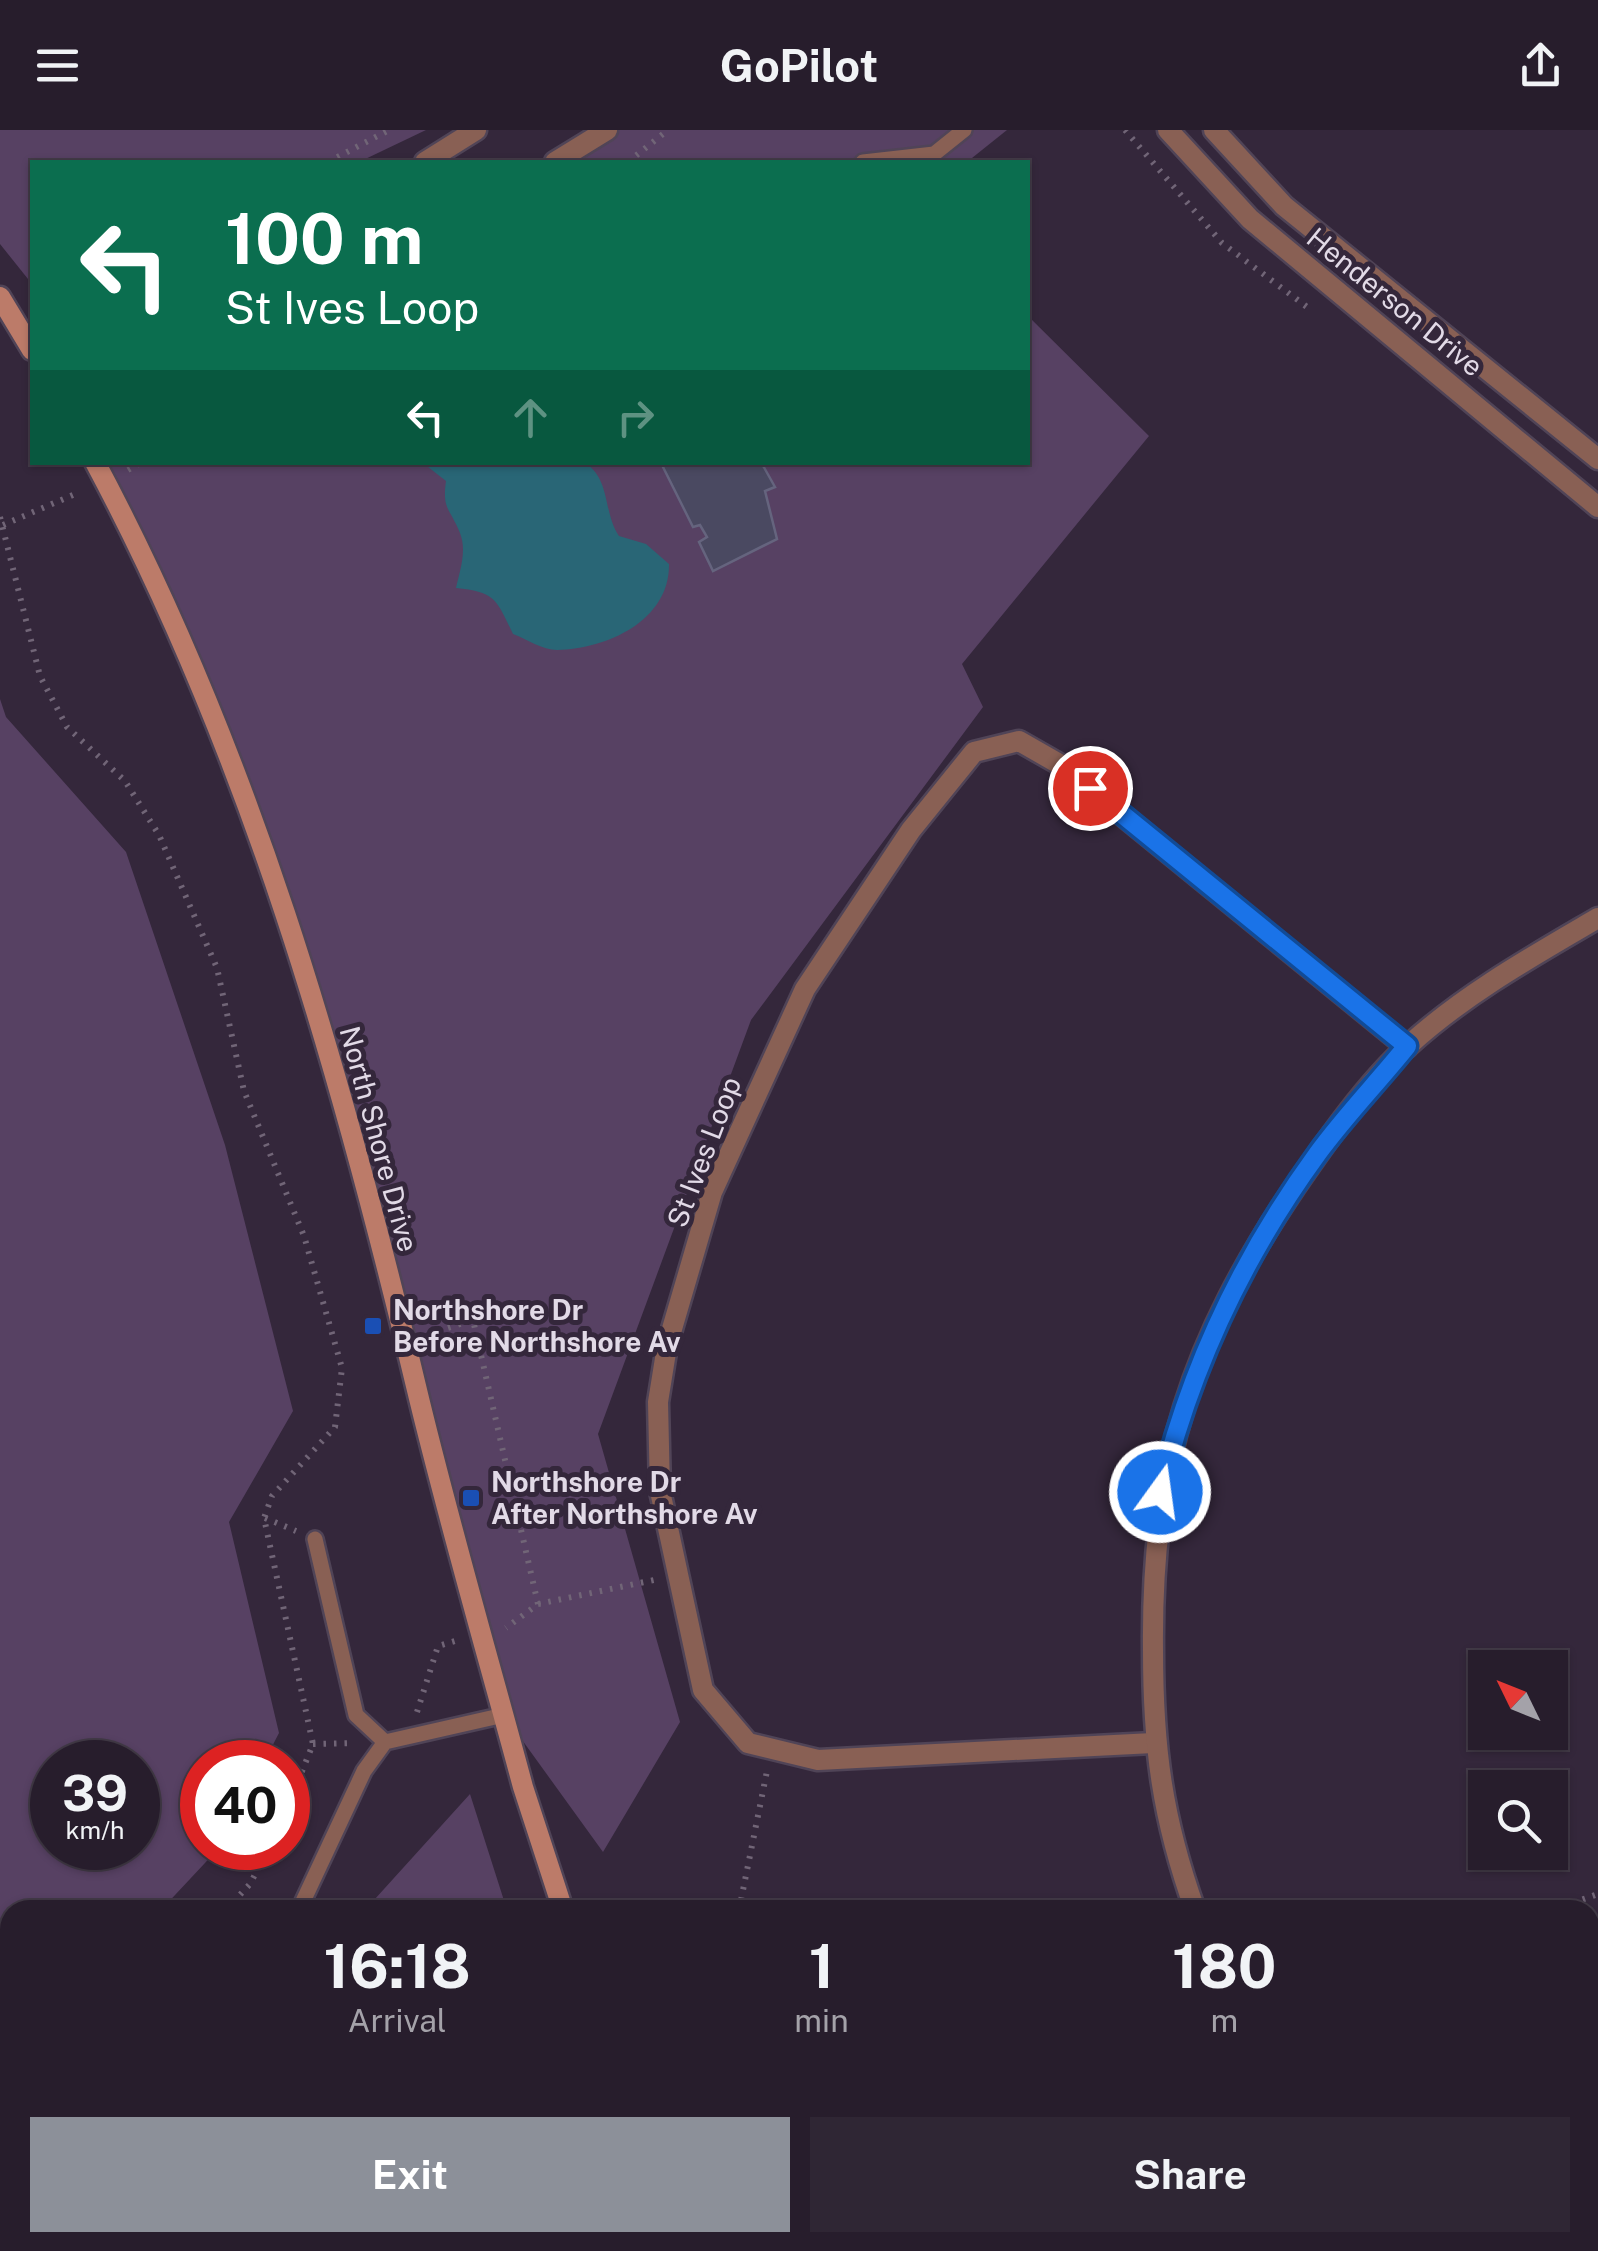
<!DOCTYPE html>
<html lang="en">
<head>
<meta charset="utf-8">
<style>
  body { margin:0; font-family:"Public Sans",sans-serif; background:#2f2634; color:#f1f3f6; height:100vh; display:flex; flex-direction:column; font-size:38px; white-space:nowrap }
  * { box-sizing:border-box; margin:0 }
  p { font-size:32px; color:#a4a2a9 }
  .icon { flex:none; width:55px; height:55px; fill:none; stroke:currentColor; stroke-width:2; stroke-linecap:round; stroke-linejoin:round }
  .map { position:relative; flex:1; overflow:hidden }
  .drawer { position:absolute; left:0px; top:1770px; width:1600px; height:352px; display:flex; flex-direction:column; background:#271d2c; border-radius:30px 30px 0 0; box-shadow:0 2px 8px #0004,0 0 0 2px #433b48 }
  .drawer>* { flex:none }
  .hud { position:absolute; left:30px; top:30px; width:1000px; height:305px; border-radius:0px; box-shadow:0 2px 8px #0004,0 0 0 2px #433b48; background:#0b6e4f; color:#fff; overflow:hidden }
  .needle { width:65px; rotate:313deg }
  .fabs { position:absolute; left:1468px; top:1520px; display:grid; gap:20px }
  .fabs a { display:grid; place-items:center; width:100px; height:100px; border-radius:0px; background:#271d2c; box-shadow:0 2px 8px #0004,0 0 0 2px #433b48; font-size:50px }
  .speed { position:absolute; left:30px; top:1610px; display:flex; gap:20px; font-size:50px; font-weight:700; text-align:center }
  .speed>* { display:grid; place-content:center; width:130px; height:130px; border-radius:50%; background:#271d2c; box-shadow:0 2px 8px #0004,0 0 0 2px #433b48; line-height:1 }
  .speed small { font-size:25px; font-weight:400 }
  .speed .limit { border:15px solid #d22; background:#fff; color:#111 }
  .pin { position:absolute; display:grid; place-items:center; width:85px; height:85px; color:#fff; margin:-42px; border:5px solid #fff; border-radius:50%; box-shadow:0 2px 10px #0007 }
  .me { position:absolute; width:110px; margin:-55px; rotate:14deg; stroke-linejoin:round; filter:drop-shadow(0 0 8px #0008) }
  .turn { display:flex; align-items:center; gap:35px; height:210px; padding:0 30px; font-size:45px }
  .turn .icon { width:130px; height:130px; stroke-width:2.5 }
  .turn b { display:block; font-size:70px; line-height:85px }
  .lanes { display:flex; align-items:center; height:95px; padding:0 30px; background:#0003; justify-content:center; gap:50px; direction:ltr }
  .lanes .off { opacity:.35 }
  .eta { display:flex; justify-content:space-evenly; align-items:center; height:170px; text-align:center }
  .eta b { font-size:60px; font-weight:700; line-height:70px }
  .button { display:flex; gap:20px; margin-top:auto; padding:20px 30px }
  .button a { flex:1; height:115px; border-radius:0px; background:#8c9099; color:#fff; font-size:40px; font-weight:700; line-height:115px; text-align:center }
  .button a+a { background:#2f2634; color:#f1f3f6 }
  header { display:flex; justify-content:space-between; align-items:center; height:130px; padding:0 30px; background:#271d2c; font-size:45px; font-weight:700 }
  .map>svg:first-child { display:block }
  .green { fill:#574163; fill-rule:evenodd }
  .water { fill:#296676 }
  .building { fill:#4a4961; stroke:#65647e; stroke-width:2.5 }
  .lines { fill:none; stroke-linecap:round; stroke-linejoin:round }
  .service-casing { stroke:#504457; stroke-width:20 }
  .minor-casing { stroke:#504457; stroke-width:25 }
  .tertiary-casing { stroke:#504457; stroke-width:25 }
  .secondary-casing { stroke:#504457; stroke-width:25 }
  .path { stroke:#716577; stroke-width:6; stroke-dasharray:2.5 8; stroke-linecap:butt }
  .service { stroke:#896054; stroke-width:15 }
  .minor { stroke:#896054; stroke-width:20 }
  .tertiary { stroke:#896054; stroke-width:20 }
  .secondary { stroke:#bc7b69; stroke-width:20 }
  .route-casing { stroke:#114b97; stroke-width:25 }
  .route { stroke:#1a73e8; stroke-width:18 }
  .transit-dot { fill:#1a4fb4; stroke:#34273b; stroke-width:4 }
  .labels { text-anchor:middle; stroke-width:10; stroke-linejoin:round; paint-order:stroke }
  .street-label { font-size:28px; fill:#e2dae7; stroke:#34273b }
  .poi-label { font-size:28px; font-weight:bold; fill:#e2dae7; stroke:#34273b; text-anchor:start }
</style>
</head>
<body>
<header><svg class="icon" aria-label="menu" viewBox="0 0 24 24"><path d="M4 6h16M4 12h16M4 18h16"/></svg>GoPilot<svg class="icon" aria-label="share" viewBox="0 0 24 24"><path d="M12 15V3M7 8l5-5 5 5M5 13v7h14v-7"/></svg></header>
<div class="map">
<svg width="1598" height="2121" viewBox="0 0 1598 2121">
  <rect width="100%" height="100%" fill="#34273b"/>
  <path class="green" d="M0,0h426l-67,32h-327v122l-32,-40z
    M607,0h400l-40,32h-412z
    M1028,186l121,120 -187,228 21,43 -232,313 -153,414 82,288 -77,130 -99,-137 -236,-859 -173,-393 933,-1z
    M0,569l6,18 120,135 99,293 68,266 -64,111 50,211 -15,29h-62v86h17l-58,62h-151v299l-10,9zM138,1632v86h-86v-86z
    M470,1664l37,116h-142z
    M67,2112h545l3,9h-556z"/>
  <path class="water" d="M423,333h162c26,16 18,50 34,73l27,8 23,20c1,56 -61,85 -112,86 -14,0 -31,-11 -44,-16 -17,-35 -17,-42 -57,-46 4,-18 11,-37 4,-55 -10,-25 -18,-23 -14,-52z"/>
  <path class="building" d="M761,332l14,25 -10,4 12,48 -64,32 -14,-29 8,-5 -7,-12 -7,2 -32,-64z"/>
  <g class="lines">
    <g class="service-casing">
      <path id="service" d="M863,32l71,-8 30,-24
        M315,1409l41,176 29,27
        M299,1780l65,-139 21,-29 119,-27"/>
    </g>
    <g class="minor-casing">
      <path id="minor" d="M1153,1613l-335,17 -70,-17 -45,-53 -43,-199 -2,-89 9,-56 45,-154 93,-203 106,-159 63,-78 45,-11 42,24 346,282
        M1165,2112l4,9"/>
    </g>
    <g class="tertiary-casing">
      <path id="tertiary" d="M1168,0l82,89 348,288
        M1214,0l70,76 314,253
        M425,32l51,-32
        M555,32l52,-32
        M1195,1780c-33,-92 -42,-163 -42,-260 -2,-186 38,-309 142,-463 33,-48 71,-103 114,-142 56,-51 124,-89 189,-127
        M1316,2112l3,9"/>
    </g>
    <g class="secondary-casing">
      <path id="secondary" d="M0,167l32,53
        M95,332c155,290 245,606 321,924 32,134 71,267 107,401l40,123
        M681,2112l4,9"/>
    </g>
    <path class="path" d="M1125,0l97,113 89,67
      M328,32l61,-32
      M628,32l40,-32
      M128,340l14,-8
      M0,387l40,159 27,51 58,54 34,54 58,133 27,123 60,145 38,132 -7,59 -63,69 -8,22 49,226 -25,62
      M3,395l77,-33
      M428,1204l45,-14 65,284 -32,24
      M265,1388l31,13
      M538,1474l116,-24
      M417,1582l21,-66 17,-5
      M313,1614l39,-1
      M226,1780l24,-26 19,-36
      M739,1780l28,-139
      M1553,1780l45,-16
      M170,2112l1,9
      M876,2112l2,9
      M28,2121l11,-9"/>
    <use href="#service" class="service"/>
    <use href="#minor" class="minor"/>
    <use href="#tertiary" class="tertiary"/>
    <use href="#secondary" class="secondary"/>
  </g>
  <g class="lines">
    <g class="route-casing">
      <path id="route" d="M1090,658l317,258c-29,36 -62,70 -89,107 -75,103 -128,215 -158,339"/>
    </g>
    <use href="#route" class="route"/>
  </g>
  <g class="transit-dot">
    <rect x="363" y="1186" width="20" height="20" rx="5"/>
    <rect x="461" y="1358" width="20" height="20" rx="5"/>
  </g>
  <g class="labels">
    <g class="street-label">
      <text transform="translate(1395 172) rotate(39)" y="10">Henderson Drive</text>
      <text transform="translate(379 1009) rotate(75)" y="10">North Shore Drive</text>
      <text transform="translate(704 1022) rotate(-69)" y="10">St Ives Loop</text>
    </g>
    <g class="poi-label">
      <text x="393" y="1190">Northshore Dr<tspan x="393" dy="32">Before Northshore Av</tspan></text>
      <text x="491" y="1362">Northshore Dr<tspan x="491" dy="32">After Northshore Av</tspan></text>
    </g>
  </g>
</svg>
<div class="fabs">
<a><svg class="needle" viewBox="-14 -14 28 28"><path d="M0-13l5 13h-10z" fill="#e53935"/><path d="M0 13l5-13h-10z" fill="#a4a2a9"/></svg></a>
<a><svg class="icon" aria-label="search" viewBox="0 0 24 24"><circle cx="10" cy="10" r="6"/><path d="M15 15l6 6"/></svg></a>
</div>
<div class="speed"><div>39<small>km/h</small></div><div class="limit">40</div></div>
<div class="pin" style="left:1090px;top:658px;background:#d93025"><svg class="icon" aria-label="arrive" viewBox="0 0 24 24"><path d="M6 21V4h12l-3 4 3 4H6"/></svg></div>
<svg class="me" style="left:1160px;top:1362px" viewBox="-20 -20 40 40"><circle r="17" fill="#1a73e8" stroke="#fff" stroke-width="3"/><path d="M0-11L8 9 0 5-8 9z" fill="#fff"/></svg>
<div class="hud">
<div class="turn"><svg class="icon" aria-label="left" viewBox="0 0 24 24"><path d="M17 20v-9H6M10 6l-5 5 5 5"/></svg><div><b>100 m</b>St Ives Loop</div></div>
<div class="lanes"><svg class="icon" aria-label="left" viewBox="0 0 24 24"><path d="M17 20v-9H6M10 6l-5 5 5 5"/></svg><svg class="icon off" aria-label="ahead" viewBox="0 0 24 24"><path d="M12 20V5M6 11l6-6 6 6"/></svg><svg class="icon off" aria-label="right" viewBox="0 0 24 24"><path d="M7 20v-9h11M14 6l5 5-5 5"/></svg></div>
</div>
<section class="drawer">
<div class="eta">
<div><b>16:18</b><p>Arrival</p></div>
<div><b>1</b><p>min</p></div>
<div><b>180</b><p>m</p></div>
</div>
<div class="button"><a>Exit</a><a>Share</a></div>
</section>
</div>
</body>
</html>
